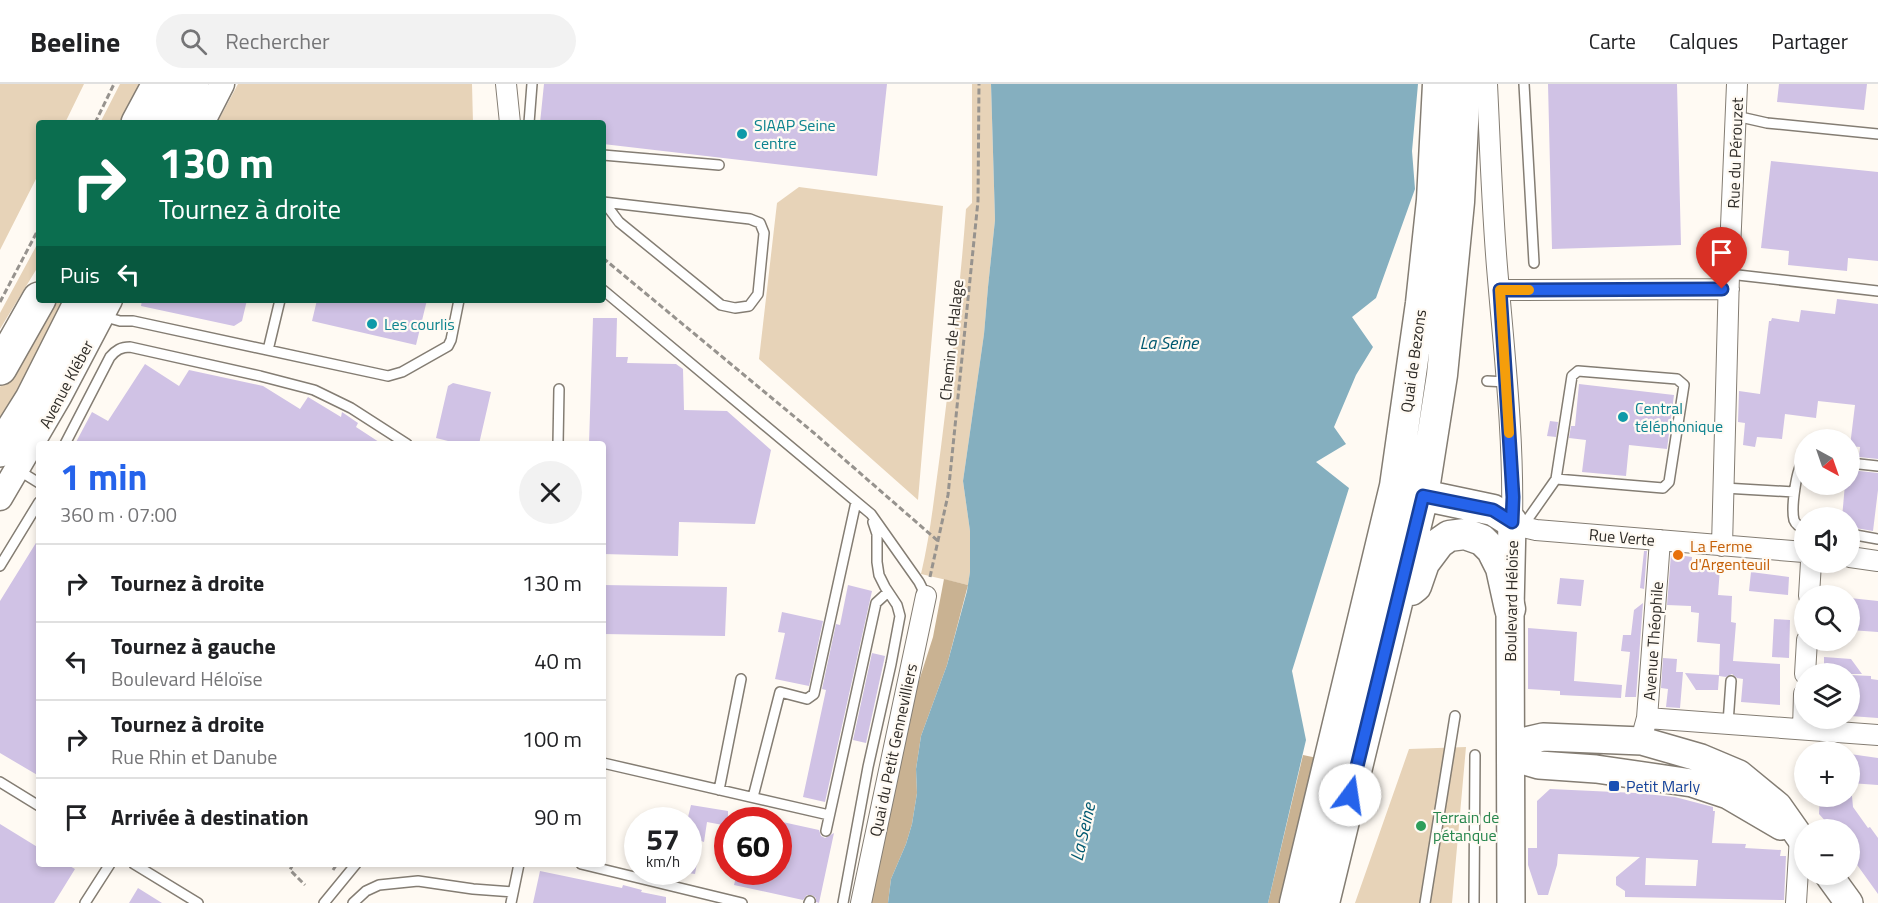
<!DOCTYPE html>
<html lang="fr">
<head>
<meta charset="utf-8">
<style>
  body { margin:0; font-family:"Titillium Web",sans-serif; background:#f2f2f2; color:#202124; height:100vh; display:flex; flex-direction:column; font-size:22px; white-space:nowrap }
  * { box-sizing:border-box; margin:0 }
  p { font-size:20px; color:#757577 }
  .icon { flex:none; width:33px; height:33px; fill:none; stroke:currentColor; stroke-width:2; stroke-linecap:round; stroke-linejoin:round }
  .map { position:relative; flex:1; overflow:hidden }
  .details { position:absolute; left:36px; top:357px; width:570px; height:426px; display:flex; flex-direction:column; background:#fff; border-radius:6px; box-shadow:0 3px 9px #0003 }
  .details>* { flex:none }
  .hud { position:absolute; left:36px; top:36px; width:570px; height:183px; border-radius:6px; box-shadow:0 3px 9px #0003; background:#0b6e4f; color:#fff; overflow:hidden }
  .needle { width:39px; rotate:140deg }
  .tools { position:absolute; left:1794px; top:345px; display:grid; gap:12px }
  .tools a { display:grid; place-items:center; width:66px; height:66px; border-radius:50%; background:#fff; box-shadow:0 3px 9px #0003; font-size:30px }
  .speed { position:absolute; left:624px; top:723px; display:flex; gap:12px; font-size:30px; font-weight:700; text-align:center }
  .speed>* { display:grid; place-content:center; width:78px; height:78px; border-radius:50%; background:#fff; box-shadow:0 3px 9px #0003; line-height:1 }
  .speed small { font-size:15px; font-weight:400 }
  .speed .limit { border:9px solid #d22; background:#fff; color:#111 }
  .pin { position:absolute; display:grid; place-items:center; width:51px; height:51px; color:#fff; margin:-62px -26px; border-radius:50% 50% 50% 0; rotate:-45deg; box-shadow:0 0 6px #0007 }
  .pin .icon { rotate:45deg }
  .me { position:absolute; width:66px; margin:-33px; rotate:14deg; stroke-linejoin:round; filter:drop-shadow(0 0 4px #0008) }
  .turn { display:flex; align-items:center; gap:21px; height:126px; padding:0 24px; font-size:27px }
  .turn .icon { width:78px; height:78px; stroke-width:2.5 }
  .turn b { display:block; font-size:42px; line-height:51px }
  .then { display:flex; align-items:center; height:57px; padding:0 24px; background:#0003; gap:12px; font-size:22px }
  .round { display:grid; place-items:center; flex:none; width:63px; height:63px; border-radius:32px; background:#f2f2f2 }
  .summary { display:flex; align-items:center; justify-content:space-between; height:102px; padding:0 24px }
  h1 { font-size:36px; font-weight:700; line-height:45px; color:#2563eb }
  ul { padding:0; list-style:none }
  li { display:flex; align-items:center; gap:18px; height:78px; padding:0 24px; border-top:2px solid #e0e0e0 }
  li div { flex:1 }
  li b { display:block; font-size:22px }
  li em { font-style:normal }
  header { display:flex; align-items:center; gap:36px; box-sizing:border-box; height:84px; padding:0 30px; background:#fff; border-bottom:2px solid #e0e0e0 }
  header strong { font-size:28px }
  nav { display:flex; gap:33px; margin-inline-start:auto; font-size:21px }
  .search { width:420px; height:54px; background:#f2f2f2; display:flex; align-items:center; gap:15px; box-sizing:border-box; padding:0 21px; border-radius:33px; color:#757577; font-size:22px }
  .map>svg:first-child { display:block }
  .green { fill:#e7d3b8 }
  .forest { fill:#c9b292 }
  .water { fill:#85afbf }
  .building { fill:#d0c2e5; fill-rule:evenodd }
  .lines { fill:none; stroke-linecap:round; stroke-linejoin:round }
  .service-casing { stroke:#847d73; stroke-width:12 }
  .minor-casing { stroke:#847d73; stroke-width:22 }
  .tertiary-casing { stroke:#847d73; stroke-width:27 }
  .secondary-casing { stroke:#847d73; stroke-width:30 }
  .primary-casing { stroke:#847d73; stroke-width:33 }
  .motorway-casing { stroke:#847d73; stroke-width:36 }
  .path { stroke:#97938e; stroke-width:3; stroke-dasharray:6 3; stroke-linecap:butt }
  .service { stroke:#fff; stroke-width:9 }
  .minor { stroke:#fff; stroke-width:20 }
  .tertiary { stroke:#fff; stroke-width:24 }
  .secondary { stroke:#fff; stroke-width:27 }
  .primary { stroke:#fff; stroke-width:30 }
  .motorway { stroke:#fff; stroke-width:33 }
  .route-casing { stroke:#184099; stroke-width:15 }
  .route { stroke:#2563eb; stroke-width:10 }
  .slow { stroke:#f59e0b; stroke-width:10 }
  .culture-dot { fill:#0f9aa8; stroke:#fffaf3; stroke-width:2 }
  .food-dot { fill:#e8710a; stroke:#fffaf3; stroke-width:2 }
  .transit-dot { fill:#1a4fb4; stroke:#fffaf3; stroke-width:2 }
  .leisure-dot { fill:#2e9e5b; stroke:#fffaf3; stroke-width:2 }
  .labels { text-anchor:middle; stroke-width:4.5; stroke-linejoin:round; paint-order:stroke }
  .culture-label { font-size:16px; fill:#0d838f; stroke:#fffaf3; text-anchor:start }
  .street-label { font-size:16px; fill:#2e2b27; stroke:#fffaf3 }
  .food-label { font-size:16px; fill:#c56008; stroke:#fffaf3; text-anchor:start }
  .transit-label { font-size:16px; fill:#164399; stroke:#fffaf3; text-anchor:start }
  .leisure-label { font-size:16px; fill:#27864d; stroke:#fffaf3; text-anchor:start }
  .water-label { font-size:18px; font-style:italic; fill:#005970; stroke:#fffaf3 }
</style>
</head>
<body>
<header>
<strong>Beeline</strong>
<div class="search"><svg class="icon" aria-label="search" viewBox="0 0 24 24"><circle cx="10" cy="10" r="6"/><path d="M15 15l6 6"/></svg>Rechercher</div>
<nav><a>Carte</a><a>Calques</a><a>Partager</a></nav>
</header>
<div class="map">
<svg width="1878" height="819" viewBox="0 0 1878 819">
  <rect width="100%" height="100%" fill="#fffaf3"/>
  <path class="green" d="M0,0h84l-19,39h-26v50l-39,77z
    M120,0h23l-23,39h-20z
    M238,0h234l1,39h-256z
    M972,0h19l4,136 -7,67 -4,47 -21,147 7,50v41l-2,13 -47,-11c10,-42 14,-85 20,-127 10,-79 19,-158 25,-238l6,-6z
    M799,103l144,19 -25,294 -159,-141 18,-156z
    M39,157v24l-39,64v-16z
    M53,216h17l-70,136v-49z
    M1466,663l-14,156h-97l54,-154z"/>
  <path class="forest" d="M944,495l24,6 -21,80 -26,71 -5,33 1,24 -5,31 -6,20 -15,35 -3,24h-19l41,-194 23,-72z
    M1303,671l19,4 -36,144h-18z"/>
  <path class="water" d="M991,0h427l-6,67 3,38 -39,109 -24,19 21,30 -17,28 -22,52 12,17 -30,18 33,26 -57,183 14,69 -38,163h-380l3,-24 15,-35 6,-20 5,-31 -1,-24 5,-33 26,-71 20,-74 3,-19v-41l-7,-50 21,-147 4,-47 7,-67z"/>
  <path class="building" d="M544,0h343l-10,92 -274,-32v-21h-63z
    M1548,0h129l4,161 -129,4z
    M1779,0h88l-3,26 -87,-8z
    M1771,77l107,11v89l-30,-3 -1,13 -59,-6 1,-14 -28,-3z
    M1837,215l41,5v155l-19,-2 1,-10 -10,-1 5,-41 -37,-4 -2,17 -31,-4 -3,25 -25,-2 -2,10 -12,-2 2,-22 -7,-1 1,-31 21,3 9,-73h2l1,-3 27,4 2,-12 34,4z
    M142,216h105l-5,21 -8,5 -93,-20z
    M317,216h110l-11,45 -104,-24z
    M593,234h24l-1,39h12l-1,6 49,1 7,5 1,41 43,1 44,39 -16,74 -76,-2 -1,34 -75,-2v-110h-14z
    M145,280l34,22 10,-16 74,16 37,23 8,-12 33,20 1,-5 16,11 -2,4 26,17h-307l17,-32 16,9z
    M453,299l38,9 -12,52h-19l-24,-6 12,-52z
    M1579,300l95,11 -7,54 -38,-4 -3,31 -44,-4 4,-32 -17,-2 2,-12h4z
    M1550,337l8,1 -2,15 -9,-1z
    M1850,386l28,3v17l-5,41 -23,-4v-9h-8l3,-34h5z
    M39,454v238l-39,-23v-152z
    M1644,467h3l-3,38 -4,-1z
    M1671,470l21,3 -1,10 29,1 -2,27 14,1 -1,26 5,1 -3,38 47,3v41l-39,-3 2,-23 -6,-1 -5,-4 -6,3 -7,-1 -1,14h-22l-11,-17 34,2 1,-31 -23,-2 2,-29 -8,-1v-6l-24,-1z
    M1751,488l38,5 -1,18 -39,-4z
    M1560,494l24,2 -3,26 -24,-2z
    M603,501l124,2 -2,49 -122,-2z
    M848,501l24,6 -47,211 -22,-5 23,-107 -4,-1 14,-65 4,1z
    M1850,514l28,3v31l-28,-2z
    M1643,519l-7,94h-11l5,-45 -9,-1 2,-16h8l3,-25z
    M782,528l41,9 -14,65 -34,-7 10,-46 -7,-1z
    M1774,535l16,1 -1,38 -17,-1z
    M1528,544l49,4 -3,49 48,4 -1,13 -61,-3v-4l-32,-2z
    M872,569l13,3 -19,87 -13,-3z
    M1824,573l27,2 11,15h-38z
    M1663,574l14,1 -1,13h7l-3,36 -14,-1 2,-18 -7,-1z
    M1850,591l21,1v3l7,1v38l-28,-2z
    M1850,670l28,4v27l-28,-2z
    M1550,705l86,4 39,4 38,10v4h2l-3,32 34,1 -1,4 36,2 -1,6h6l-2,44 -159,-3v-6l-9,-6v-8l24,-20 -82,-3 -1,11 -9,30h-10l-10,-30v-17h9v-47zM1646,774l52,2 -2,26 -51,-1z
    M1820,712h32l1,11 15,21 2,-1 8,11v56l-28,-39v-25h-14l-6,-9 -3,2 -8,-9z
    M691,721l37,6v15l-21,-4 -3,20 -3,-1 -6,33 -7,-1v-56z
    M778,737l41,9 2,6 4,2 9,-5 -15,70 -3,-1v-4l-4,-3h-5l-4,5 -69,-15 3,-13h41z
    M0,740l39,24v16h27l9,5 -21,34h-54z
    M540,787l82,17 1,-3 19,5 -1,2 25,5v6h-133z
    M138,804l24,15h-33z"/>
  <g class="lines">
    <g class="service-casing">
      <path id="service" d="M1524,0l10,179
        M1736,32l31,7 111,11
        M529,39l3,-39
        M603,71l116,10
        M603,118l147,17 10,4 4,10 -6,61 -9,12 -14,2 -14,-3 -102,-83 -15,-20
        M1729,190l149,17
        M603,206l268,224 48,68 7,14
        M102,232l18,5h13l255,55 14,-4 46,-26 3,-6 8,-40
        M268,266l12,-50
        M1487,297l20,1
        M65,360l45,-87c6,-7 11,-10 20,-10l130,29 54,14 37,18 56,36
        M558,360l1,-55
        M1804,376c-8,8 -13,48 -10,60 2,5 6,7 10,8
        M1850,379l28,3
        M18,386l21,13
        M1724,404l70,4
        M1523,442l33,-47 16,-103 6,-5 99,8 7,6 -15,97 -6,6 -107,-9
        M1850,450l28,5
        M0,482l39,-64
        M1728,639l3,-42
        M603,679l226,52
        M0,698l39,24
        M719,706l22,-111
        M753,713l27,-105 27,7 7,-5 42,-192
        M826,747l50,-228 12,-11
        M134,780l64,39
        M581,780l161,39
        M85,819l25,-39
        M324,819l32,-39
        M353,819l13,-12 13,-6 39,-4 55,8 40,3
        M511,819l8,-39
        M809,819l1,-2
        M843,819l25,-136 23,-103 9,-48 -3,-11 -12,-18 -6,-12 -2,-13v-28l-4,-12
        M1425,819l30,-187
        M1474,819l1,-148"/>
    </g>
    <g class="minor-casing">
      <path id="minor" d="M506,0l4,39
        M1487,0c3,61 5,122 10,183 7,84 17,170 15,255l11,5 13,3 268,22
        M1500,206l229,-1
        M1722,462l7,-272 8,-190
        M1850,473l28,4
        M1809,512l2,-34
        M1805,590l2,-34
        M1647,634l231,17
        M1644,645l3,-11 13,-178
        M1803,645l1,-35
        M861,819l65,-307
        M1796,819l4,-67"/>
    </g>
    <g class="tertiary-casing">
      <path id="tertiary" d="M202,39l20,-39
        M0,414l59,-101 51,-97"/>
    </g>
    <g class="secondary-casing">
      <path id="secondary" d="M1511,666l15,-9 17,-4 99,4 59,17 38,16 39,32 26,37
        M1511,666l11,10 17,5 57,4 96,14 36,12 53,31
        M1828,790l21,29
        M1511,819l-1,-294 2,-87"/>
    </g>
    <g class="primary-casing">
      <path id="primary" d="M1405,420l18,-8 13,2 57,12 19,12
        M1411,506l5,-4 8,-23 15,-20 10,-7 16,-2 17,6 10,10 9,18 9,41
        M1295,819l100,-417 26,-183 11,-103 6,-116
        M1324,819l99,-407 19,-121 17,-173 6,-118"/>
    </g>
    <g class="motorway-casing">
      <path id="motorway" d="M138,39l21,-39
        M172,39l20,-39
        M0,284l39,-69
        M0,366l32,-51 50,-99"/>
    </g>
    <path class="path" d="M95,39l19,-39
      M603,174l211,175 124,108
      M0,218l39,-74
      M930,493l18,-82 30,-294 1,-117
      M293,780l-3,6 15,15
      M333,786l4,-6"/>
    <use href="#service" class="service"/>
    <use href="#minor" class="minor"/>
    <use href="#tertiary" class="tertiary"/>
    <use href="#secondary" class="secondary"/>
    <use href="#primary" class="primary"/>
    <use href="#motorway" class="motorway"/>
  </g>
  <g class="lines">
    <g class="route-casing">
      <path id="route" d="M1350,711l73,-299 70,14 19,12 1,-25 -13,-207 222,-1"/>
    </g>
    <use href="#route" class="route"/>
    <path class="slow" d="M1509,349l-9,-143h29"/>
  </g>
  <g class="culture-dot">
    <circle cx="742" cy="50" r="6"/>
    <circle cx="372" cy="240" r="6"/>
    <circle cx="1623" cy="333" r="6"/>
  </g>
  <circle class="food-dot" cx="1678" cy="471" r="6"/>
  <rect class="transit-dot" x="1608" y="696" width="12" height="12" rx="3"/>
  <circle class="leisure-dot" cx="1421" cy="742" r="6"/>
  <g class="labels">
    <g class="culture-label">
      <text x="754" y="47">SIAAP Seine<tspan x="754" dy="18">centre</tspan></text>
      <text x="384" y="246">Les courlis</text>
      <text x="1635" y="330">Central<tspan x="1635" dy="18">téléphonique</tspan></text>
    </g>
    <g class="street-label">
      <text transform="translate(1735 69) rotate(-88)" y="6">Rue du Pérouzet</text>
      <text transform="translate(951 256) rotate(-84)" y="6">Chemin de Halage</text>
      <text transform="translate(1413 277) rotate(-82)" y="6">Quai de Bezons</text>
      <text transform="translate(66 300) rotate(-62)" y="6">Avenue Kléber</text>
      <text transform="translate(1622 453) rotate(5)" y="6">Rue Verte</text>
      <text transform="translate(1511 517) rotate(-89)" y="6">Boulevard Héloïse</text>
      <text transform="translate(1653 557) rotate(-86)" y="6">Avenue Théophile</text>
      <text transform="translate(893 666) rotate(-78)" y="6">Quai du Petit Gennevilliers</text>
    </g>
    <g class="food-label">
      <text x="1690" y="468">La Ferme<tspan x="1690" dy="18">d'Argenteuil</tspan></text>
    </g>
    <g class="transit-label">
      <text x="1626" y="708">Petit Marly</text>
    </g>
    <g class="leisure-label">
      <text x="1433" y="739">Terrain de<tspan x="1433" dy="18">pétanque</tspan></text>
    </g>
    <g class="water-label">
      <text x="1169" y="265">La Seine</text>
      <text transform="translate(1083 748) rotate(-77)" y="6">La Seine</text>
    </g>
  </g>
</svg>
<div class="tools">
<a><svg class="needle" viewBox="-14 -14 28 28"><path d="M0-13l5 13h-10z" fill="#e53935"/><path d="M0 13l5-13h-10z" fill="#757577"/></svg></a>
<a><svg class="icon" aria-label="sound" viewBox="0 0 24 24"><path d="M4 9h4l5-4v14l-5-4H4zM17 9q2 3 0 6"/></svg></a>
<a><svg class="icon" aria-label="search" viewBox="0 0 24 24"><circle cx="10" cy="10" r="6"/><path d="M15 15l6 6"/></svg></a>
<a><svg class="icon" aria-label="layers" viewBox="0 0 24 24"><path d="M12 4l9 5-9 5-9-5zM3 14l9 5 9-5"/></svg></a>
<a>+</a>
<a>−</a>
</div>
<div class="speed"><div>57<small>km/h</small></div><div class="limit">60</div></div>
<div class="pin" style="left:1722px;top:205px;background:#d93025"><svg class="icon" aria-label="arrive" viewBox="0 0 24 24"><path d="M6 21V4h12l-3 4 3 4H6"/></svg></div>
<svg class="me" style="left:1350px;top:711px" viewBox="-20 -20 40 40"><circle r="19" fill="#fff"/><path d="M0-13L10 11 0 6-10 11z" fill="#2563eb"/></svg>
<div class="hud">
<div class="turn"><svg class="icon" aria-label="right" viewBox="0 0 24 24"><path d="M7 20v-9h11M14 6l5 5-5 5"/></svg><div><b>130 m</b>Tournez à droite</div></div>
<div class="then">Puis<svg class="icon" aria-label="left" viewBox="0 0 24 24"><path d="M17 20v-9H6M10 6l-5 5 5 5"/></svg></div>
</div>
<section class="details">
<div class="summary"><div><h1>1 min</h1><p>360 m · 07:00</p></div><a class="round"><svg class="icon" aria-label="close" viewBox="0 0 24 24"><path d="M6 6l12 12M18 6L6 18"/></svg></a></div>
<ul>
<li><svg class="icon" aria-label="right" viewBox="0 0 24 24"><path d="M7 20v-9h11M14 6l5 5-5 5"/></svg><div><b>Tournez à droite</b></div><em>130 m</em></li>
<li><svg class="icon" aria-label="left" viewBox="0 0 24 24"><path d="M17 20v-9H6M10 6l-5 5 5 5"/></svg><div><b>Tournez à gauche</b><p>Boulevard Héloïse</p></div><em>40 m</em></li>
<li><svg class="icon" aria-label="right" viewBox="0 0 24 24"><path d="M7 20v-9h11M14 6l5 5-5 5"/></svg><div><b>Tournez à droite</b><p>Rue Rhin et Danube</p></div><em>100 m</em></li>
<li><svg class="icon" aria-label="arrive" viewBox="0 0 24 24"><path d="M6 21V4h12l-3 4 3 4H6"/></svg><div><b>Arrivée à destination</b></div><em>90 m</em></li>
</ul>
</section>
</div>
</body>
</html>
